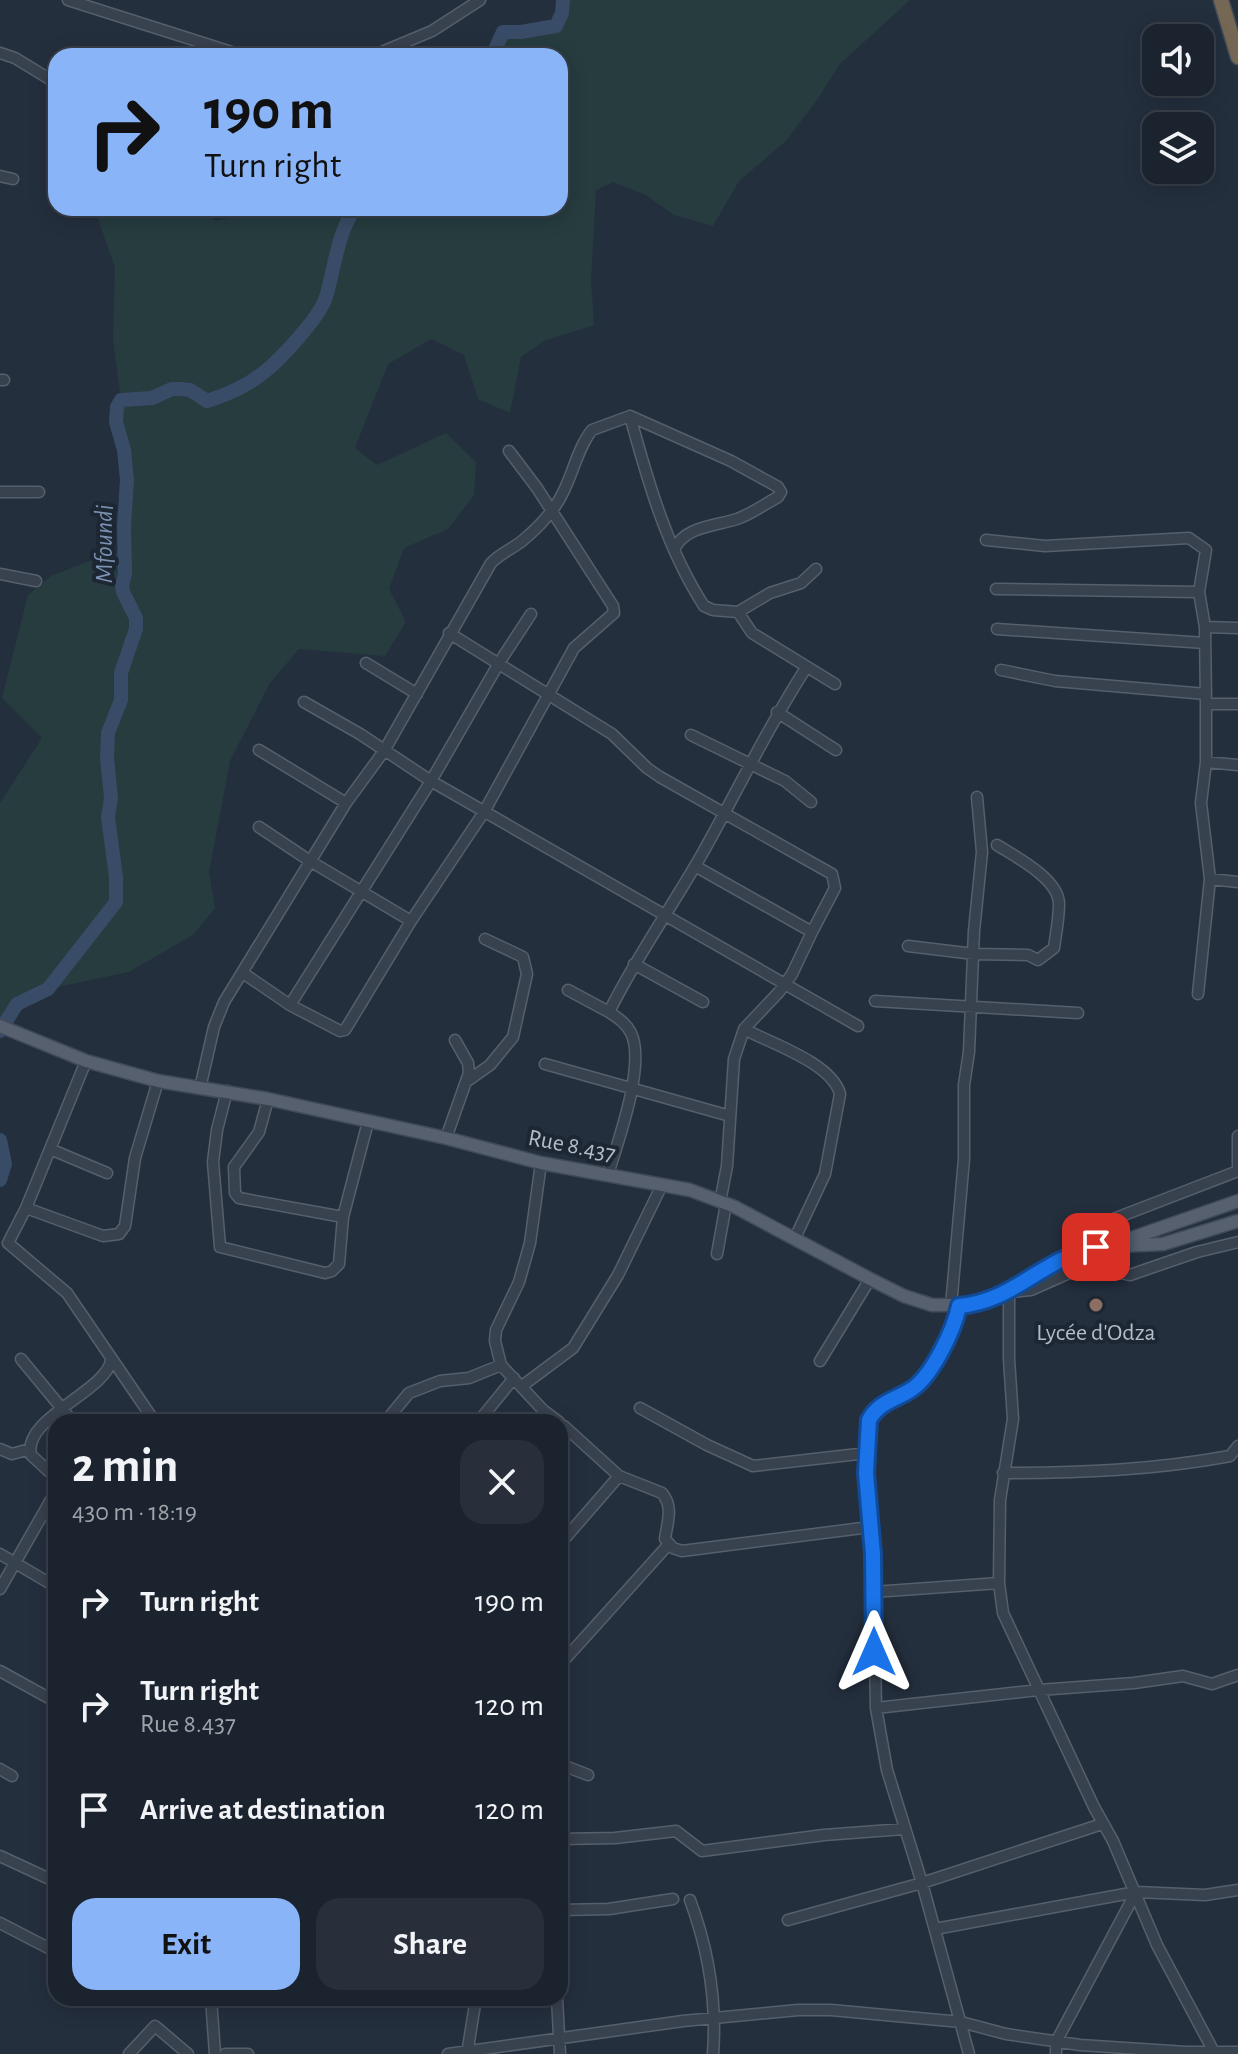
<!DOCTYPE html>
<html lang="en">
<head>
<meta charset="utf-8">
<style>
  body { margin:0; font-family:"Alegreya Sans",sans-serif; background:#282f3a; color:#f1f3f6; height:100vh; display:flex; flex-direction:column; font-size:30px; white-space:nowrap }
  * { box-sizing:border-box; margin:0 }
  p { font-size:26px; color:#a0a4aa }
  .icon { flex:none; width:44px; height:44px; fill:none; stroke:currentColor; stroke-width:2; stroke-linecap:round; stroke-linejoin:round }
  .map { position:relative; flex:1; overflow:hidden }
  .details { position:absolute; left:48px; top:1414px; width:520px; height:592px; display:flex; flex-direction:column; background:#1b232e; border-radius:24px; box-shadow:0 4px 20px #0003,0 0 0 2px #39404a }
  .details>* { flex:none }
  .top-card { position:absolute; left:48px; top:48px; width:520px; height:168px; border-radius:24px; box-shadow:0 4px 20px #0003,0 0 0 2px #39404a; background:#8ab4f8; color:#111; overflow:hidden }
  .fabs { position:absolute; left:1142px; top:24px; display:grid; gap:16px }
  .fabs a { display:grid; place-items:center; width:72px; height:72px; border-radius:16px; background:#1b232e; box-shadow:0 4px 20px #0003,0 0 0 2px #39404a; font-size:40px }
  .pin { position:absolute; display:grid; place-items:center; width:68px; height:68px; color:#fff; margin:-34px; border-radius:16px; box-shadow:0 4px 12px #0006 }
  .me { position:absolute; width:88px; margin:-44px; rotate:0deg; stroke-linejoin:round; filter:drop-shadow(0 0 6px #0008) }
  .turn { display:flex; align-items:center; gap:28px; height:168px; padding:0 24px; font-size:36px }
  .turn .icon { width:104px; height:104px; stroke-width:2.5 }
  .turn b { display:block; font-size:56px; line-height:68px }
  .round { display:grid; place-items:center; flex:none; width:84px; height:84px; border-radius:24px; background:#282f3a }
  .head { display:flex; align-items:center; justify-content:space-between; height:136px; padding:0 24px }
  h1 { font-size:48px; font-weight:700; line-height:60px }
  .button { display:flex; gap:16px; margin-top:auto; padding:16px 24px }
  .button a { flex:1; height:92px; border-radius:24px; background:#8ab4f8; color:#111; font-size:32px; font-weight:700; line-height:92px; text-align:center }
  .button a+a { background:#282f3a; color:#f1f3f6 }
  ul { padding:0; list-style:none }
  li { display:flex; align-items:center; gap:24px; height:104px; padding:0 24px }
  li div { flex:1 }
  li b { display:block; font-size:30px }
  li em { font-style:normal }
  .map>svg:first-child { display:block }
  .green { fill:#263c3f }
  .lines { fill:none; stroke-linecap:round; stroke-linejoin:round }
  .river { stroke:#394c67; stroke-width:14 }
  .minor-casing { stroke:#565f6c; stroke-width:13 }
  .major-casing { stroke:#414a57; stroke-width:15 }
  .highway-casing { stroke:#434c59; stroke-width:17 }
  .minor { stroke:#38414e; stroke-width:10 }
  .major { stroke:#56606e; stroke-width:12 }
  .highway { stroke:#746855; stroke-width:14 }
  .route-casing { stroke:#114b97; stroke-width:20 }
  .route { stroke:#1a73e8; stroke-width:14 }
  .education-dot { fill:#8d6e63; stroke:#1d2633; stroke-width:3 }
  .labels { text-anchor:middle; stroke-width:8; stroke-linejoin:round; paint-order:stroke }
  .street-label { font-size:24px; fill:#b4bcc9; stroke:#1d2633 }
  .poi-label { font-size:24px; fill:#b4bcc9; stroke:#1d2633 }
  .water-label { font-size:26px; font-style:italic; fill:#7c92b1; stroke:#1d2633 }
</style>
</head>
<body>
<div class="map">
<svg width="1238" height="2054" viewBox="0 0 1238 2054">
  <rect width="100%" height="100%" fill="#242f3e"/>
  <path class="green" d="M563,0h347l-70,64 -23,36 -31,41 -47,40 -26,45 -39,-11 -28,-20 -33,-13 -17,8 -5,91 3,44 -50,16 -23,16 -11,56 -32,-14 -14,-44 -33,-16 -43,25 -33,84 22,17 69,-32 30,29 -2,33 -26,34 -44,19 -15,41 17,33 -21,34 -86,-7 -29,34 -40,78 -21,111 6,36 -22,27 -64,37 -81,17 -30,15 -18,27v-228l42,-65 -40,-40 26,-103 23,-19 72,-28c1,-33 7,-67 1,-100 -3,-17 -13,-32 -3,-48l-8,-61 2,-72 -21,-59h106l16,13 56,-13h288v-152h-68l11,-24h18l35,-6 6,-13z"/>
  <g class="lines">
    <path class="river" d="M492,56l11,-24h18l35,-6 6,-13 1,-13
      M0,1031l17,-27 31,-15 68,-87v-25l-8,-60 3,-19 -4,-40 1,-25 13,-33v-27l15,-44v-11l-13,-26 -1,-7 3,-11 -1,-47 3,-47 -3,-30 -8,-28 1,-15 4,-7 31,-2 20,-9h8l10,1 17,11c19,-6 40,-15 56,-28 17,-13 57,-56 63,-76 9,-30 11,-63 29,-89
      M0,1140l5,24 -5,16"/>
    <g class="minor-casing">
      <path id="minor" d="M68,0l176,56
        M0,53l15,5 41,25
        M372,56l60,-25 48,-31
        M0,176l13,3
        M0,380h4
        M630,416c18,66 37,133 74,190l9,4 25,2 14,21 83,51
        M0,492h39
        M986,540l59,6 144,-8 17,12 -7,42 6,35 1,77v58l-5,41 9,76 -12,115
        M0,574l36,7
        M996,589l203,3
        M738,612l32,-19 31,-10 15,-14
        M1205,627l33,1
        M997,629l208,14
        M449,633l163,101 35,34 13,9 172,97 3,14 -23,44
        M366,663l51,31
        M1001,670l54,11 151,13
        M304,702l56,32 71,47 427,245
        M1206,704h32
        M777,712l59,38
        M691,735l94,46 26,21
        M259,750l87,53
        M1206,762l32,3
        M259,827l51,34 101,60
        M695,866l117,66 -20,42 -13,18 -35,37 -10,30 -7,107 -7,36
        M1210,879l28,3
        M908,946l66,8 54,1 10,5 16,-12c2,-15 5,-30 5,-44 0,-25 -43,-47 -62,-59
        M634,964l69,38
        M243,973l47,32 50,26 5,-1 66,-109 73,-109 90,-164 40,-35 -1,-7 -76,-118 -28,-37
        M568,990l41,22
        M875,1001l203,12
        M290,1005l141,-224 68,-118 32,-49
        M744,1029c26,14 88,34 96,65l-15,80 -30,64
        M86,1061l-60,147 -18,35 59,50 88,129
        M545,1064l185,52
        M466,1082l24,-17 23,-28 14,-63 -4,-17 -38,-18
        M200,1088l14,-61 10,-25 122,-199 38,-52 107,-188c10,-10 21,-14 31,-22 11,-9 23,-21 31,-32 18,-23 22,-58 39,-79l38,-14 101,45 47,26 3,5 -3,5c-13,7 -27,17 -41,22 -21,7 -53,7 -63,31
        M227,1091l-10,39 -4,32 7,85 105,26 7,-2 7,-7 4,-47 25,-95
        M268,1099l-9,33 -25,35 1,26 4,5 104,19
        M1238,1136v34
        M446,1138l23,-65 -1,-10 -13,-23
        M50,1149l57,24
        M541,1163l-11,80 -11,39 -23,48 -1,11 6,24 42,45 16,12
        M608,1174c10,-32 38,-110 23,-141 -5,-10 -13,-15 -22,-21 27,-55 63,-105 93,-158 35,-62 65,-126 104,-186
        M26,1208l77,28 16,-2 6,-8 10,-68 23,-77
        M1112,1245l-8,-7 -1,-15 135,-52
        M717,1254l9,-50
        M951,1306l13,-147v-74l5,-33 5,-121 8,-79 -5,-55
        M959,1306c-5,25 -25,65 -45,82 -15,12 -35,13 -45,32l-3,53 7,81 3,154 11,62 35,113 47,171
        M21,1359l52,63
        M820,1361l50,-82
        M522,1386l51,-38 45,-73 44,-90
        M640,1408l67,37 46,21 114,-13
        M385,1422l24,-29 31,-12 29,-3 32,-13
        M478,1422l36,-44
        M564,1426l55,50 43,17c12,14 5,30 3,46l8,9 9,3 188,-24
        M0,1449l12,5 18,-5
        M1003,1473c77,0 152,-3 227,-17l8,-10
        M56,1478l-25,-23c-9,-37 76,-64 80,-95
        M560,1544l59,-68
        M0,1554l56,33
        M0,1589l56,-98
        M873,1592l126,-9
        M560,1665l108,-120
        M0,1671l56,31
        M876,1708l163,-18 95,-7 49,-7 29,8 26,-9
        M560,1764l28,11
        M0,1769l12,7
        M560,1839l55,-1 61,-7 26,20 122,-16 80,-6
        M0,1856l56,26
        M690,1900c19,51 27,100 23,154
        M560,1910l49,-1 64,-10
        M788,1920l134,-37 180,-59
        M0,1923l56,29
        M935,1929l201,-37 69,3 33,-5
        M211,1998l4,56
        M557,1998l3,56
        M129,2054l26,-28 33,28
        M225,2054h23
        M448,2054l235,-33 115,-11h33l130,12 45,12 74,11 106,7h52
        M467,2054l9,-56
        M1056,2054v-12l80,-150
        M1215,2054l-58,-109 -44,-104 -19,-34 -91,-194 -4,-30 1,-83 13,-81 -4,-60v-67l22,-2 54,-24 45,9 67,-23 41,-10"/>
    </g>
    <g class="major-casing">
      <path id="major" d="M0,1026l86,35 72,20 110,18 178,39 95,25 149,27 45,17 135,72 34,17 28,9h42l35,-13 52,-32 35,-13 67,-3 75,-23
        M1123,1241l115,-40"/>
    </g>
    <g class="highway-casing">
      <path id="highway" d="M1221,0l17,57"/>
    </g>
    <use href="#minor" class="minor"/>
    <use href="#major" class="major"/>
    <use href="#highway" class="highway"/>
  </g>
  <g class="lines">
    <g class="route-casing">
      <path id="route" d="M874,1652l-1,-98 -7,-81 3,-53c9,-17 25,-20 40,-29 22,-12 45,-61 50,-85 43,-4 66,-28 102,-46 11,-5 24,-9 35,-13"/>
    </g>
    <use href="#route" class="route"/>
  </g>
  <circle class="education-dot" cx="1096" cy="1305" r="8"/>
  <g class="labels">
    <g class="street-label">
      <text transform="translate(572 1145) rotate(11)" y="8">Rue 8.437</text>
    </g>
    <g class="poi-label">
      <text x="1096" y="1340">Lycée d'Odza</text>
    </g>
    <g class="water-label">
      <text transform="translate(103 544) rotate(-90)" y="9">Mfoundi</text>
    </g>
  </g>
</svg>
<div class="fabs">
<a><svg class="icon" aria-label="sound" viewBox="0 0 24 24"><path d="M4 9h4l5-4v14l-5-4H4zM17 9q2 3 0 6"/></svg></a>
<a><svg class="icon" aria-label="layers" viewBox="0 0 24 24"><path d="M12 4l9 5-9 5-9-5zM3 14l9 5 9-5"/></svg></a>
</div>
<div class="pin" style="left:1096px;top:1247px;background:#d93025"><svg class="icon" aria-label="arrive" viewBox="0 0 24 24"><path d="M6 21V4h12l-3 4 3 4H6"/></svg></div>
<svg class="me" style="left:874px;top:1652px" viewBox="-20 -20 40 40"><path d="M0-17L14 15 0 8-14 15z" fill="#1a73e8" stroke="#fff" stroke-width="4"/></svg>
<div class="top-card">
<div class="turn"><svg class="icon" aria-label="right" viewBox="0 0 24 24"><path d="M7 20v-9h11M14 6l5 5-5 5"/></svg><div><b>190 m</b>Turn right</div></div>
</div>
<section class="details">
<div class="head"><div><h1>2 min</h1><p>430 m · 18:19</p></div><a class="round"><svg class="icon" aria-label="close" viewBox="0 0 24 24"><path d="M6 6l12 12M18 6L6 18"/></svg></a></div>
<ul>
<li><svg class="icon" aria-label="right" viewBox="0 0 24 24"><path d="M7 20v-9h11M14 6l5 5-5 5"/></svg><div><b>Turn right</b></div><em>190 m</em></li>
<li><svg class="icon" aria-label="right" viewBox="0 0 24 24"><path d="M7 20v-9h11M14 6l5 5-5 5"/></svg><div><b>Turn right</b><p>Rue 8.437</p></div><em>120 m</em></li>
<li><svg class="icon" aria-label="arrive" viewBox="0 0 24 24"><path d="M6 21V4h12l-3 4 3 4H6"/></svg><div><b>Arrive at destination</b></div><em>120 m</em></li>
</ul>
<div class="button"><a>Exit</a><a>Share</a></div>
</section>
</div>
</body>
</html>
